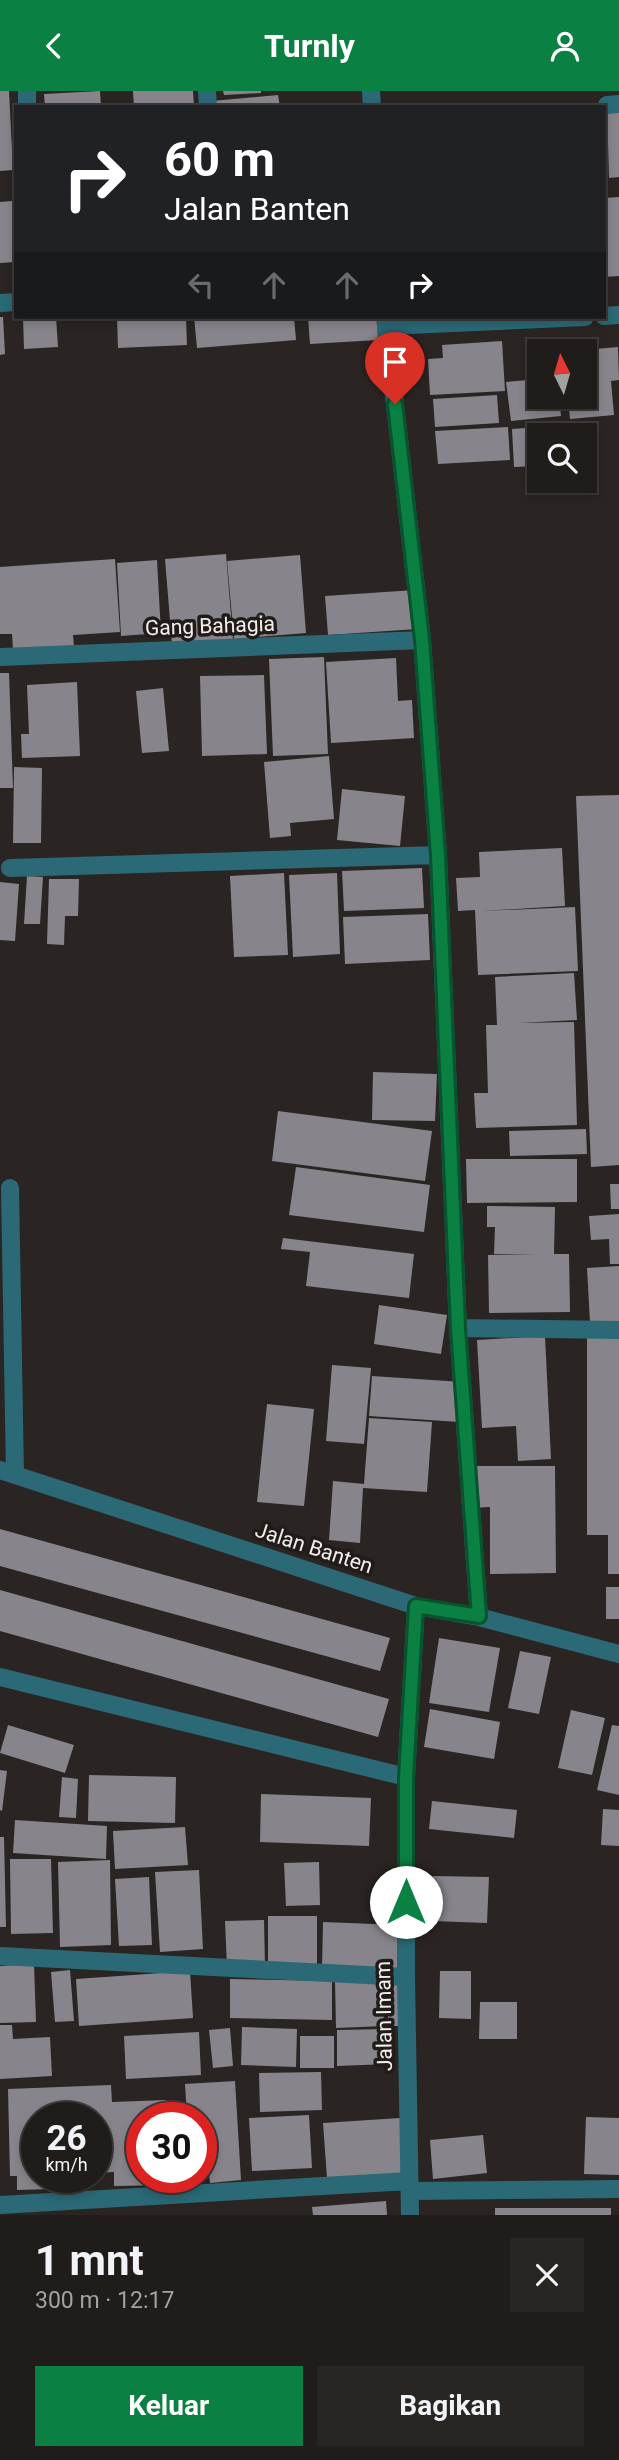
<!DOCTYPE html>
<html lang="id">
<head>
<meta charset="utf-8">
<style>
  body { margin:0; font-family:Roboto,sans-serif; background:#282523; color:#f1f3f6; height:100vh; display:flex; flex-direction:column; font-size:26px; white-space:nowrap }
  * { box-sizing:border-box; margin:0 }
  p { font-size:23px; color:#a2a1a2 }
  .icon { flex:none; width:38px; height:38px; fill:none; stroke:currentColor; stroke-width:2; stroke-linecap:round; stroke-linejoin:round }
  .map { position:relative; height:2124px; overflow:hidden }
  .panel { display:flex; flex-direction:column; background:#201c1a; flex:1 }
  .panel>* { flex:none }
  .top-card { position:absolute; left:14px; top:14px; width:592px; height:214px; border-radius:0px; box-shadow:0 4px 10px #0003,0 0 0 2px #3d3a39; background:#202124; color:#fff; overflow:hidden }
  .needle { width:46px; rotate:355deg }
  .buttons { position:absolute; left:527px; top:248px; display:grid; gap:14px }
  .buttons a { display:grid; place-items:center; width:70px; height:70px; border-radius:0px; background:#201c1a; box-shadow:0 4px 10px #0003,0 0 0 2px #3d3a39; font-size:35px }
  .speed { position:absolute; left:21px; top:2011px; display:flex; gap:14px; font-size:35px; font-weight:700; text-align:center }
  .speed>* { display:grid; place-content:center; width:91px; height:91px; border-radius:50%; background:#201c1a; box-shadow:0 4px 10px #0003,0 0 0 2px #3d3a39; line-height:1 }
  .speed small { font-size:18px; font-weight:400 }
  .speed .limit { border:10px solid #d22; background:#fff; color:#111 }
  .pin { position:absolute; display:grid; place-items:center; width:60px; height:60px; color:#fff; margin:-72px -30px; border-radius:50% 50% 50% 0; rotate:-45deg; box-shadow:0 0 7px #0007 }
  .pin .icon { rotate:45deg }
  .me { position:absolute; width:77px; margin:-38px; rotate:0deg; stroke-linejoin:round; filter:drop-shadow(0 0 5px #0008) }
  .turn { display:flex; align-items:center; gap:24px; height:147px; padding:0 35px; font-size:32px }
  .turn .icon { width:91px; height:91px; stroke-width:2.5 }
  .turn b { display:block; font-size:49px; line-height:60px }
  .lanes { display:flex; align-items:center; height:66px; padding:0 35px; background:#0003; justify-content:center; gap:35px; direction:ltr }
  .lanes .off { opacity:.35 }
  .round { display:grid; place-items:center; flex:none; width:74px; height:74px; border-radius:0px; background:#282523 }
  .head { display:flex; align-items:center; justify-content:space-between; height:119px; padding:0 35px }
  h1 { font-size:42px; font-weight:700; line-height:52px }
  .button { display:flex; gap:14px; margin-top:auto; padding:14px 35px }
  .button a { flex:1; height:80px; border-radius:0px; background:#0b8043; color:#fff; font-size:28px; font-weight:700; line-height:80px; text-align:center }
  .button a+a { background:#282523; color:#f1f3f6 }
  header { display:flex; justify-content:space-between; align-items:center; height:91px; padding:0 35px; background:#0b8043; color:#fff; font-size:32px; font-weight:700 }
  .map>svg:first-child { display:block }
  .building { fill:#87858b }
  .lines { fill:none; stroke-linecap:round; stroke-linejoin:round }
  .minor { stroke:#2b6976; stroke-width:18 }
  .route-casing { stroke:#07532c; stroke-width:18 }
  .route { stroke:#0b8043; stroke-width:12 }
  .labels { text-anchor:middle; stroke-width:7; stroke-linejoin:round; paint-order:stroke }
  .street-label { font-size:21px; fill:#f3efed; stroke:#211c19 }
</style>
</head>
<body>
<header><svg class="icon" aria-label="back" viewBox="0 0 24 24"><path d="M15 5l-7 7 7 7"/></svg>Turnly<svg class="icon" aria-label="person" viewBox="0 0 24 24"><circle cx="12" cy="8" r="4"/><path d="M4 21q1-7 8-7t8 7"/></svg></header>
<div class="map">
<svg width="619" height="2124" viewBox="0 0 619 2124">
  <rect width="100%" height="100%" fill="#2a2522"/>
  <path class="building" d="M0,0h9l4,79 -13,1z
    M100,0l1,16h-56l-1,-13z
    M133,0h60l1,16h-60z
    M223,0h38v2l-37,2z
    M278,4l2,12h-68v-6z
    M607,16h12v70l-10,1z
    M619,106v79l-15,1v-79z
    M12,110l3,61 -15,1v-61z
    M0,226h3l2,37 -5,1z
    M23,226h33l2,30 -34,2z
    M117,226h69l1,28 -69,3z
    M194,226h100l2,23 -99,8z
    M308,226h69l1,23 -68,4z
    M502,250l3,50 -75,4 -2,-36 15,-1 -1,-13z
    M618,256l1,33 -8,1 3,34 -44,4 -2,-22h16v-47z
    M539,288v18h20l2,19 -50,5 -5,-39z
    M497,304l2,28 -64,4 -2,-28z
    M596,332l3,39 -15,1v-27h-45v30l-25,1 -2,-38z
    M508,336l2,33 -72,4 -3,-33z
    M226,463l7,86 -61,5 -7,-86z
    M300,464l6,78 -72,6 -7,-78z
    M115,468l5,73 -47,3 1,11 -61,4 -1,-16h-12v-67z
    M157,469l4,73 -40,3 -4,-73z
    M415,499l2,39 -89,6 -3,-39z
    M324,566l4,97 -55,2 -4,-97z
    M396,567l2,43 14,-1 2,38 -83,5 -5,-81z
    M0,582h9l4,115h-13z
    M264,584l3,79 -65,2 -2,-80z
    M77,591l3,74 -58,2 -1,-24h8l-2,-49z
    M163,597l6,63 -27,2 -6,-62z
    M329,665l5,63 -44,4 1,13 -21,2 -6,-76z
    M14,676l28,1 -1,75h-28z
    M342,698l63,7 -5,50 -63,-6z
    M619,704v370l-28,2 -15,-371z
    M562,757l3,58 -83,5 93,-4 3,64 -100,4 -3,-65 -17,1 -2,-33 24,-1 -1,-25z
    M422,777l2,40 -80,3 -2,-40z
    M284,782l4,82 -54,2 -4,-81z
    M337,782l3,81 -47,3 -4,-82z
    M27,785l16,1 -3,47h-16z
    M49,788h30l-1,37h-13l-1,29 -17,-1z
    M0,791l19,2 -4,57 -15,-1z
    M428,823l2,46 -85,4 -2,-47z
    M574,882l3,47 -59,3 56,-1 3,103 -101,3 -2,-35h14l-2,-68h11l-2,-48z
    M373,981l64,2 -2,47 -63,-1z
    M278,1020l154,20 -7,50 -153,-20z
    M586,1038l1,25 -77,2 -1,-25z
    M466,1068h111v43l-110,1z
    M296,1076l134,18 -6,47 -135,-17z
    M610,1093h9v25h-8z
    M487,1115l68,1 -1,47h15l1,58 -81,1 -1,-58 51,-1h-45l1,-27h-8z
    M619,1123v50h-9l-1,-25 -18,1 -2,-24z
    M283,1147l131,16 -5,44 -103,-12 4,-34 -29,-3z
    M619,1175v55l-29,1 -3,-54z
    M379,1214l68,10 -6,39 -67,-10z
    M587,1243h32v240h-11v-39h-21z
    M545,1245l6,123 -33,2 -2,-35 -34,2 -5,-88z
    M332,1274l39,3 -7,76 -38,-3z
    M372,1285l90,6 -3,40 -90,-6z
    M267,1313l47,5 -10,97 -47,-4z
    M369,1327l63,4 -5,70 -64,-4 -3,55 -31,-3 4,-59 31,3z
    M471,1375h84l1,107 -66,1v-67l-18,1z
    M0,1438l390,109 -10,33 -380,-105z
    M606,1496h13v32h-13z
    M0,1499l389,109 -11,38 -378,-106z
    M439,1547l61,10 -11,64 -60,-9z
    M520,1560l31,6 -12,57 -31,-6z
    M430,1618l70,13 -6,37 -70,-12z
    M571,1619l34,8 -13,57 -34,-7z
    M8,1634l66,20 -9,28 -65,-20z
    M612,1634l7,1v69l-22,-5z
    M0,1679l7,1 -5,40 -2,-1z
    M89,1684l87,2 -1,46 -87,-2z
    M62,1686l16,2 -2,39 -17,-1z
    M261,1703l110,4 -2,48 -109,-4z
    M432,1710l85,9 -3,28 -85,-9z
    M603,1718l16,1v36l-18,-1z
    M15,1729l92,6 -1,33 -93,-6z
    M185,1736l3,38 -73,4 -2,-38z
    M0,1746h4l2,90h-6z
    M10,1768h41l2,74 -42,1z
    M110,1769l1,85 -51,2 -2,-85z
    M319,1771l1,43 -34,1 -2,-43z
    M199,1779l4,79 -43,3 -5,-80z
    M433,1785l56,1 -2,46 -55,-2z
    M149,1786l3,68 -33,1 -4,-67z
    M268,1825h49v52l-49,1z
    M264,1829l1,46 -38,1 -2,-46z
    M323,1831l76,3 -2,45 -75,-3z
    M34,1873l2,58 -36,1v-57z
    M70,1879l4,51 -19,1 -4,-50z
    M190,1880l3,47 -114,8 -3,-47z
    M440,1880h31v48l-32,-1z
    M230,1888l102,2v39l-102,-2z
    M383,1888l1,47 -48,2 -1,-47z
    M387,1891h13l1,44h-13z
    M480,1911h37v37h-38z
    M0,1934h12l1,14 37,-2 2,39 -52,3z
    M242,1936l55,2 -1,38 -55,-2z
    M230,1937l3,38 -20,2 -4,-38z
    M389,1938v35l-52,2v-36z
    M199,1941l2,43 -75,4 -2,-43z
    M300,1945h34v32h-34z
    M321,1981l1,38 -62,2 -1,-39z
    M235,1990l6,99 -31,3 -1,-9 -8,1v-58h-14l-2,-33z
    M111,1994l1,17 54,-2v17h-24v60h26v8l-54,1v-14l-18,1v-56h-59v60h14l1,12 -35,1v-14h-7l-2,-87z
    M309,2024l3,53 -60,3 -3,-53z
    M586,2026l33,1v57l-35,-1z
    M400,2027l4,55 -77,5 -4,-55z
    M483,2044l4,38 -54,6 -3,-39z
    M386,2110l1,14h-74l-1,-8z
    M495,2117h116v7h-116z"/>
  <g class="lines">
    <path class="minor" d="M27,0v16
      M207,0l1,16
      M371,0l1,16
      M607,14l12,-1
      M0,212l16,-1
      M604,225l15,-1
      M385,226l37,323 16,215 20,473 21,289
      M386,235l199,-9
      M0,566l422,-17
      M10,777l428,-13
      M10,1097l5,287
      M458,1237l161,2
      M0,1379l416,136 63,11 140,37
      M0,1586l406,100
      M0,1865l406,21
      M410,2100l209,-2
      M0,2114l409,-24
      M410,2124l-4,-238v-200l10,-171"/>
  </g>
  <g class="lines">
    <g class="route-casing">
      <path id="route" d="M395,313l27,236 16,215 20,473 21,288 -63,-10 -10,171v125"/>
    </g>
    <use href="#route" class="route"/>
  </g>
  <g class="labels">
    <g class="street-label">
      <text transform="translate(210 535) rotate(-2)" y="7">Gang Bahagia</text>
      <text transform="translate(314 1457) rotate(18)" y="7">Jalan Banten</text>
      <text transform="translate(384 1925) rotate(-91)" y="7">Jalan Imam</text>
    </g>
  </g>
</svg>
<div class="buttons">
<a><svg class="needle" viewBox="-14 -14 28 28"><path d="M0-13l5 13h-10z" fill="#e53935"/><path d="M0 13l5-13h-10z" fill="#a2a1a2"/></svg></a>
<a><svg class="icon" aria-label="search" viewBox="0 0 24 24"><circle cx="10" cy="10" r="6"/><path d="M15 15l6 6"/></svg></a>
</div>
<div class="speed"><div>26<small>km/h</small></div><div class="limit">30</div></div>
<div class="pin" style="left:395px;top:313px;background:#d93025"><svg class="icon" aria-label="arrive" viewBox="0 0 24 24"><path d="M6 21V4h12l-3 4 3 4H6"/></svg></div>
<svg class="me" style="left:406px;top:1811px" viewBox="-20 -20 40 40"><circle r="19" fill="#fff"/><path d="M0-13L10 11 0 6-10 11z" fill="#0b8043"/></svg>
<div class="top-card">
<div class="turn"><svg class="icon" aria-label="right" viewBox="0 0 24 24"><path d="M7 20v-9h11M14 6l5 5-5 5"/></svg><div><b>60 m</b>Jalan Banten</div></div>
<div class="lanes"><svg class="icon off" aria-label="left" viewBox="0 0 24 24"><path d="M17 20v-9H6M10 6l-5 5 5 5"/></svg><svg class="icon off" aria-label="ahead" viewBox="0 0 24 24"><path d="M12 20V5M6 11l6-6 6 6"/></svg><svg class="icon off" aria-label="ahead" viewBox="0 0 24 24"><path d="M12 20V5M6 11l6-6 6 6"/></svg><svg class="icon" aria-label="right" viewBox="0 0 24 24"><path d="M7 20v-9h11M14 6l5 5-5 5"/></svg></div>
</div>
</div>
<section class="panel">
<div class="head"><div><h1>1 mnt</h1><p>300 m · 12:17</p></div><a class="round"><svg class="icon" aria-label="close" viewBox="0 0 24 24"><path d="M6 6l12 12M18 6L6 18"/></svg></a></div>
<div class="button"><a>Keluar</a><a>Bagikan</a></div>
</section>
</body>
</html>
